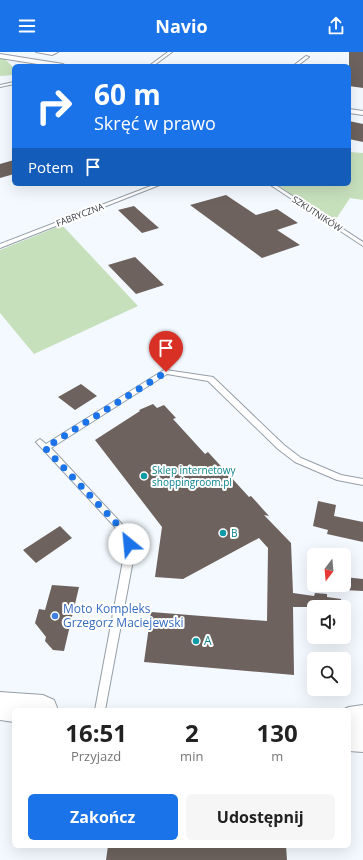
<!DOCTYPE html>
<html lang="pl">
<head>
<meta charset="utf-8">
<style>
  body { margin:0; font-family:"Open Sans",sans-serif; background:#f6f6f6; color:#222; height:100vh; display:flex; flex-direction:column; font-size:15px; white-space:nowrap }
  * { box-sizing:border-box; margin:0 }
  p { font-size:13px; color:#767676 }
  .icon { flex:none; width:22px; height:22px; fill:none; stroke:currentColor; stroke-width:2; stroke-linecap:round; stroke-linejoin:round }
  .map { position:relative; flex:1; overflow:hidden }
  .panel { position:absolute; left:12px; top:656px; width:339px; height:140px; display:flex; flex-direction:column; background:#fff; border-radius:6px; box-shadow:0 4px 16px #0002 }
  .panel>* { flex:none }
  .guide { position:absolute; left:12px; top:12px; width:339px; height:122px; border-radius:6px; box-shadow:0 4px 16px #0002; background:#1a73e8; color:#fff; overflow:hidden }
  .needle { width:26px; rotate:196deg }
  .tools { position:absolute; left:307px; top:496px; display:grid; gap:8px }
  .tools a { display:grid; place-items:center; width:44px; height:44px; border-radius:6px; background:#fff; box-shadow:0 4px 16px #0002; font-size:20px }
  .pin { position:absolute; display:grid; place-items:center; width:34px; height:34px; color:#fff; margin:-41px -17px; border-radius:50% 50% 50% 0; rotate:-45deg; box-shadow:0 0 4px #0007 }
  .pin .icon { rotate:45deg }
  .me { position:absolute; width:44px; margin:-22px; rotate:332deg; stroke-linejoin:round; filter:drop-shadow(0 0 3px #0008) }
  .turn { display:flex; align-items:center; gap:14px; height:84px; padding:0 16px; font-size:18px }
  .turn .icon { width:52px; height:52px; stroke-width:2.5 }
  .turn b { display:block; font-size:28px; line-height:34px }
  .then { display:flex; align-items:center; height:38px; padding:0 16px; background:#0003; gap:8px; font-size:15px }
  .eta { display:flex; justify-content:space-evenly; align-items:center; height:68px; text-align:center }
  .eta b { font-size:24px; font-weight:700; line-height:28px }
  .cta { display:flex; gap:8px; margin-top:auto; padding:8px 16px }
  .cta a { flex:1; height:46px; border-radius:6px; background:#1a73e8; color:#fff; font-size:16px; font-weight:700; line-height:46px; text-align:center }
  .cta a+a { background:#f6f6f6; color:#222 }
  header { display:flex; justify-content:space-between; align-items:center; height:52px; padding:0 16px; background:#1a73e8; color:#fff; font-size:18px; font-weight:700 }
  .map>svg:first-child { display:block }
  .green { fill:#c7e0bc }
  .building { fill:#6d625d }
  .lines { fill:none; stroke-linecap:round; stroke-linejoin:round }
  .lane-casing { stroke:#959ea7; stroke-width:2 }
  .street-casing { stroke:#959ea7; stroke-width:2 }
  .secondary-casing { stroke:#959ea7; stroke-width:2 }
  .lane { fill:#fff; fill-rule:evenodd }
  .street { fill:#fff; fill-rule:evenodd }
  .secondary { fill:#fff; fill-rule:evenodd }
  .route { stroke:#1a73e8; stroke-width:7; stroke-dasharray:0 12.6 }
  .culture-dot { fill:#0f9aa8; stroke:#fff; stroke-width:1.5 }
  .shop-dot { fill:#3f7fe0; stroke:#fff; stroke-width:1.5 }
  .labels { text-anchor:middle; stroke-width:4; stroke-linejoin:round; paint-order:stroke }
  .far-street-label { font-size:9px; fill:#383c40; stroke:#fff }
  .culture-label { font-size:10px; fill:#0d838f; stroke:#fff; text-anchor:start }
  .near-shop-label { font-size:12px; fill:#366cbe; stroke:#fff; text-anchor:start }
  .near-culture-label { font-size:12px; fill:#0d838f; stroke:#fff; text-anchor:start }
</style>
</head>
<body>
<header><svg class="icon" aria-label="menu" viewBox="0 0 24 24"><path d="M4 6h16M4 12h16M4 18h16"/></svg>Navio<svg class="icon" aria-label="share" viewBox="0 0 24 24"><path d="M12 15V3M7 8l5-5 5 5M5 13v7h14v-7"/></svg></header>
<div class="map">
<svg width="363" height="808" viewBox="0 0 363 808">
  <rect width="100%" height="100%" fill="#f3f9ff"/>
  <path class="green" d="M0,7h5l9,9v7l-14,1z
    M349,100l14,1v47l-13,-2 -14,21 -6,1 -54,-36h73z
    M62,173l76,81 -104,48 -34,-41v-63z"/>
  <path class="building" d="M349,0h14v36l-14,-2z
    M349,69l14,3v18l-14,-3z
    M14,108v14l-14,4v-14z
    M226,143l30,20 21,-6 21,14 -21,7 23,15 -38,13 -72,-53z
    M134,154l9,8 16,14 -17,5 -24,-23z
    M135,205l29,28 -28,9 -28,-29z
    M81,332l16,12 -22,14 -17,-13z
    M153,352l4,4 7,-3 12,13 -3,1 32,35 3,-2 41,45 2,-1 18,20 -5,-1 27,28 2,50 21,3 1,-3 12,1v3l14,2v8h-48l1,68 -150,-13 7,-50 116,9 1,-73 -9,-10 -76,41 -28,-2 7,-50 -67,-87 45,-29 -1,-1z
    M318,449l18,4 -2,11 29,6v20l-36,-8 1,-4 -15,-4z
    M60,474l12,12 -36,25 -13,-13z
    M344,525l19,2v12l-19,-1z
    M52,533l27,2 -15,64 -11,-1 -8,-9 1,-4 -11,-14 4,-14 6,1z
    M108,794h178l1,14h-181z"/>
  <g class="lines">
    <g class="lane-casing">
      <path id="lane" d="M36,0h22l-6,3z
        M168,0h4l-19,14h-4z
        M306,4l3,1 -12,9h-4z
        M14,30v2l-14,3v-2z
        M156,132h6l-162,64v-4z
        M269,132h5l89,58v4z
        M164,318h2l47,7 71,68 17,13 40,17 22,4v6l-26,-5 -42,-18 -17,-13 -70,-68 -41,-7 -116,74 70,75c8,9 12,19 13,32l-29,155h-10l29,-155c0,-11 -3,-19 -9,-28l-79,-85 4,-3 6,5z"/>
    </g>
    <g class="street-casing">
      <path id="street" d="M0,2l63,10 3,2h-16l-50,-8z
        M349,57l14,2v4l-14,-2z"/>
    </g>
    <g class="secondary-casing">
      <path id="secondary" d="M0,640l43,3 11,5 4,10h-44v12l-14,-2z
        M363,653v47l-14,-1v-41h-7l7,-3z"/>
    </g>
    <use href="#lane" class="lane"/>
    <use href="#street" class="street"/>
    <use href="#secondary" class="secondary"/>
  </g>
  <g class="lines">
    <path class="route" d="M129,492l-4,-9 -7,-10 -73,-77 121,-76"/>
  </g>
  <g class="culture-dot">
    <circle cx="144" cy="424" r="4"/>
    <circle cx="223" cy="481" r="4"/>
    <circle cx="196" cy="589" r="4"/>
  </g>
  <circle class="shop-dot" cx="55" cy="564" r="4"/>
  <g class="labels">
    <g class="far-street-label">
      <text transform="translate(317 162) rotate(33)" y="3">SZKUTNIKÓW</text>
      <text transform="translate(80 163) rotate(-21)" y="3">FABRYCZNA</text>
    </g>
    <g class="culture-label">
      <text x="152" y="422">Sklep internetowy<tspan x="152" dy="12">shoppingroom.pl</tspan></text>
      <text x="231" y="485">B</text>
    </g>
    <g class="near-shop-label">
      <text x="63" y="561">Moto Kompleks<tspan x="63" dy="14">Grzegorz Maciejewski</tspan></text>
    </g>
    <g class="near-culture-label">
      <text x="204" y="593">A</text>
    </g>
  </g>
</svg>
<div class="tools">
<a><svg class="needle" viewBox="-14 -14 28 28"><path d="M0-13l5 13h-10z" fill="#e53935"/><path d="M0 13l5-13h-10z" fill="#767676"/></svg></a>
<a><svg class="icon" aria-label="sound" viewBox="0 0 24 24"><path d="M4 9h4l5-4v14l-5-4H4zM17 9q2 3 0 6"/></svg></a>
<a><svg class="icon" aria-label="search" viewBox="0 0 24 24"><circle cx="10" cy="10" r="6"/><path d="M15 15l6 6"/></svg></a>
</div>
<div class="pin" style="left:166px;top:320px;background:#d93025"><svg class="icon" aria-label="arrive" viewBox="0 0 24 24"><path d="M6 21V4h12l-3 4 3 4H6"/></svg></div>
<svg class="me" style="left:129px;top:492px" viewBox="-20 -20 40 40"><circle r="19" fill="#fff"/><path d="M0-13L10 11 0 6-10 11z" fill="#1a73e8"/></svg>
<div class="guide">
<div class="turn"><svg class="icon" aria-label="right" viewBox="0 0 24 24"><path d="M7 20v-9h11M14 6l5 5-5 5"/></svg><div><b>60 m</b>Skręć w prawo</div></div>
<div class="then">Potem<svg class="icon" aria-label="arrive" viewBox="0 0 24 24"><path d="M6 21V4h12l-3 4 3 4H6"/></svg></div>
</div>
<section class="panel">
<div class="eta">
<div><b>16:51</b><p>Przyjazd</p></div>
<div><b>2</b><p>min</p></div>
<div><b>130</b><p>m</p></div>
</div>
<div class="cta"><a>Zakończ</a><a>Udostępnij</a></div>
</section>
</div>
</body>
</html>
